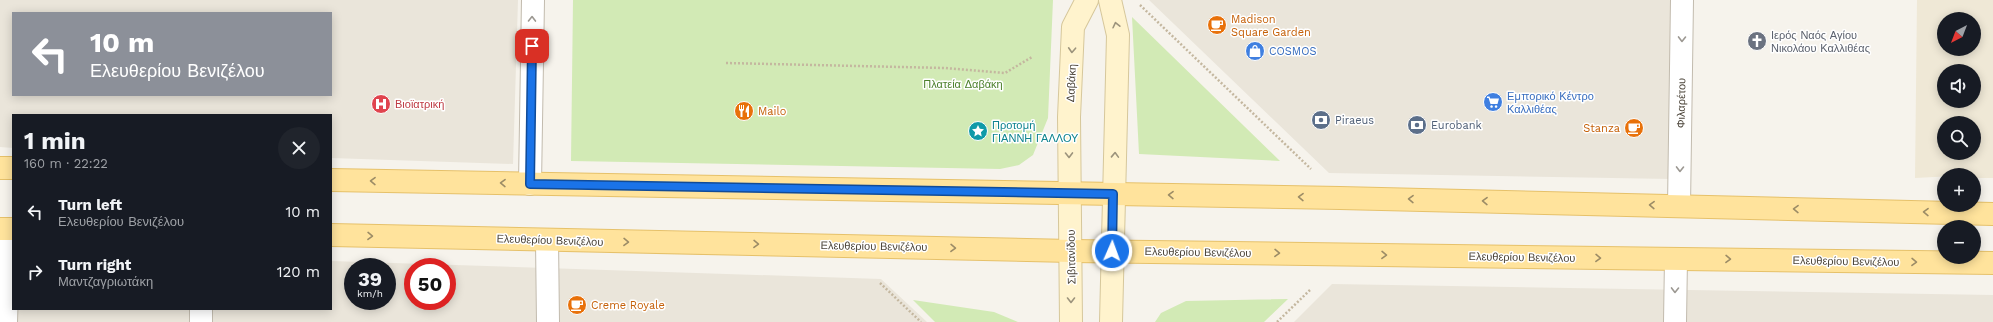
<!DOCTYPE html>
<html lang="en">
<head>
<meta charset="utf-8">
<style>
  body { margin:0; font-family:"Work Sans",sans-serif; background:#20242c; color:#f1f3f6; height:100vh; display:flex; flex-direction:column; font-size:15px; white-space:nowrap }
  * { box-sizing:border-box; margin:0 }
  p { font-size:13px; color:#9ea1a6 }
  .icon { flex:none; width:22px; height:22px; fill:none; stroke:currentColor; stroke-width:2; stroke-linecap:round; stroke-linejoin:round }
  .map { position:relative; flex:1; overflow:hidden }
  .side { position:absolute; left:12px; top:114px; width:320px; height:196px; display:flex; flex-direction:column; background:#171b24; border-radius:0px; box-shadow:0 2px 10px #0003 }
  .side>* { flex:none }
  .banner { position:absolute; left:12px; top:12px; width:320px; height:84px; border-radius:0px; box-shadow:0 2px 10px #0003; background:#8c9099; color:#fff; overflow:hidden }
  .needle { width:26px; rotate:222deg }
  .fabs { position:absolute; left:1937px; top:12px; display:grid; gap:8px }
  .fabs a { display:grid; place-items:center; width:44px; height:44px; border-radius:50%; background:#171b24; box-shadow:0 2px 10px #0003; font-size:20px }
  .speed { position:absolute; left:344px; top:258px; display:flex; gap:8px; font-size:20px; font-weight:700; text-align:center }
  .speed>* { display:grid; place-content:center; width:52px; height:52px; border-radius:50%; background:#171b24; box-shadow:0 2px 10px #0003; line-height:1 }
  .speed small { font-size:10px; font-weight:400 }
  .speed .limit { border:6px solid #d22; background:#fff; color:#111 }
  .pin { position:absolute; display:grid; place-items:center; width:34px; height:34px; color:#fff; margin:-17px; border-radius:8px; box-shadow:0 2px 6px #0006 }
  .me { position:absolute; width:44px; margin:-22px; rotate:2deg; stroke-linejoin:round; filter:drop-shadow(0 0 3px #0008) }
  .turn { display:flex; align-items:center; gap:14px; height:84px; padding:0 12px; font-size:18px }
  .turn .icon { width:52px; height:52px; stroke-width:2.5 }
  .turn b { display:block; font-size:28px; line-height:34px }
  .round { display:grid; place-items:center; flex:none; width:42px; height:42px; border-radius:21px; background:#20242c }
  .overview { display:flex; align-items:center; justify-content:space-between; height:68px; padding:0 12px }
  h1 { font-size:24px; font-weight:700; line-height:30px }
  ul { padding:0; list-style:none }
  li { display:flex; align-items:center; gap:12px; height:60px; padding:0 12px }
  li div { flex:1 }
  li b { display:block; font-size:15px }
  li em { font-style:normal }
  .map>svg:first-child { display:block }
  .residential { fill:#eae5da; fill-rule:evenodd }
  .education { fill:#efe8d6; fill-rule:evenodd }
  .green { fill:#d2eab5 }
  .lines { fill:none; stroke-linecap:round; stroke-linejoin:round }
  .street-casing { stroke:#c2bbae; stroke-width:24 }
  .secondary-casing { stroke:#d6c79b; stroke-width:24 }
  .primary-casing { stroke:#e6c16a; stroke-width:24 }
  .path { stroke:#c4b79f; stroke-width:2.5; stroke-dasharray:2 2; stroke-linecap:butt }
  .street { stroke:#fff; stroke-width:22 }
  .secondary { stroke:#fff3cd; stroke-width:22 }
  .primary { stroke:#ffe39c; stroke-width:22 }
  .oneway { stroke:#9c9892 }
  .oneway2 { stroke:#9c937c }
  .oneway3 { stroke:#9c8c66 }
  .route-casing { stroke:#114b97; stroke-width:10 }
  .route { stroke:#1a73e8; stroke-width:7 }
  .labels { text-anchor:middle; stroke-width:3; stroke-linejoin:round; paint-order:stroke }
  .food-label { font-size:11px; fill:#c56008; stroke:#fff; text-anchor:start }
  .worship-label { font-size:11px; fill:#5b616d; stroke:#fff; text-anchor:start }
  .shop-label { font-size:11px; fill:#366cbe; stroke:#fff; text-anchor:start }
  .street-label { font-size:11px; fill:#4b4439; stroke:#fff }
  .park-label { font-size:11px; fill:#4a7f2a; stroke:#fff }
  .health-label { font-size:11px; fill:#be3a42; stroke:#fff; text-anchor:start }
  .service-label { font-size:11px; fill:#4e5e75; stroke:#fff; text-anchor:start }
  .culture-label { font-size:11px; fill:#0d838f; stroke:#fff; text-anchor:start }
</style>
</head>
<body>
<div class="map">
<svg width="1993" height="322" viewBox="0 0 1993 322">
  <rect width="100%" height="100%" fill="#f6f3ec"/>
  <path class="residential" d="M0,0h518l-5,164 -182,-6v-43h-318v33l-13,-1zM13,13h318v82h-318z
    M1149,0h523l-1,179 -342,-6z
    M331,261l550,18 46,43h-927l13,-13h318zM353,267h34v34h-34zM413,267h34v34h-34z
    M1332,284l661,11v27h-699z"/>
  <path class="education" d="M1917,0h76v178h-19v-3l-59,3zM1944,19h30v30h-30zM1944,71h30v30h-30zM1944,123h30v30h-30z"/>
  <path class="green" d="M573,0h480l-5,118 -15,37 -14,10 -19,4 -429,-8z
    M1132,17l148,144 -141,-7z
    M1288,299l-24,23h-109l6,-9 25,-12z
    M913,300l81,12 24,10h-83z"/>
  <g class="lines">
    <g class="street-casing">
      <path id="street" d="M530,184l3,-184
        M1679,206l3,-206
        M547,241l1,81
        M6,322l3,-93
        M201,322v-13
        M1675,322l1,-63"/>
    </g>
    <g class="secondary-casing">
      <path id="secondary" d="M1110,0l8,35 -7,287
        M1071,322l-2,-205 4,-90 14,-27"/>
    </g>
    <g class="primary-casing">
      <path id="primary" d="M0,168h13
        M331,180l1009,18 653,16
        M0,229h13
        M331,235l740,16 922,12"/>
    </g>
    <path class="path" d="M1140,5l171,164
      M726,63l219,5 60,5 27,-16
      M880,283l41,39
      M1277,322l33,-32"/>
    <use href="#street" class="street"/>
    <use href="#secondary" class="secondary"/>
    <use href="#primary" class="primary"/>
  </g>
  <defs><path id="oneway-chevron" d="M-2-3.5L2.5 0L-2 3.5" fill="none" stroke-width="1.6" stroke-linecap="round" stroke-linejoin="round"/></defs>
  <g class="oneway">
    <use href="#oneway-chevron" transform="translate(532 19) rotate(-89)"/>
    <use href="#oneway-chevron" transform="translate(1682 39) rotate(91)"/>
    <use href="#oneway-chevron" transform="translate(1680 169) rotate(91)"/>
    <use href="#oneway-chevron" transform="translate(1675 290) rotate(91)"/>
  </g>
  <g class="oneway2">
    <use href="#oneway-chevron" transform="translate(1116 25) rotate(-103)"/>
    <use href="#oneway-chevron" transform="translate(1072 50) rotate(93)"/>
    <use href="#oneway-chevron" transform="translate(1069 155) rotate(89)"/>
    <use href="#oneway-chevron" transform="translate(1115 155) rotate(-88)"/>
    <use href="#oneway-chevron" transform="translate(1071 300) rotate(90)"/>
  </g>
  <g class="oneway3">
    <use href="#oneway-chevron" transform="translate(373 181) rotate(-179)"/>
    <use href="#oneway-chevron" transform="translate(503 183) rotate(-179)"/>
    <use href="#oneway-chevron" transform="translate(1171 195) rotate(-179)"/>
    <use href="#oneway-chevron" transform="translate(1301 197) rotate(-179)"/>
    <use href="#oneway-chevron" transform="translate(1411 199) rotate(-179)"/>
    <use href="#oneway-chevron" transform="translate(1485 201) rotate(-179)"/>
    <use href="#oneway-chevron" transform="translate(1652 205) rotate(-178)"/>
    <use href="#oneway-chevron" transform="translate(1796 209) rotate(-179)"/>
    <use href="#oneway-chevron" transform="translate(1926 212) rotate(-179)"/>
    <use href="#oneway-chevron" transform="translate(370 236) rotate(1)"/>
    <use href="#oneway-chevron" transform="translate(626 242) rotate(1)"/>
    <use href="#oneway-chevron" transform="translate(756 244) rotate(1)"/>
    <use href="#oneway-chevron" transform="translate(953 248) rotate(1)"/>
    <use href="#oneway-chevron" transform="translate(1277 253) rotate(1)"/>
    <use href="#oneway-chevron" transform="translate(1384 255) rotate(1)"/>
    <use href="#oneway-chevron" transform="translate(1598 258) rotate(1)"/>
    <use href="#oneway-chevron" transform="translate(1728 259) rotate(1)"/>
    <use href="#oneway-chevron" transform="translate(1914 262) rotate(1)"/>
  </g>
  <g class="lines">
    <g class="route-casing">
      <path id="route" d="M532,46l-2,138 583,10 -1,57"/>
    </g>
    <use href="#route" class="route"/>
  </g>
  <defs>
    <g id="cafe-disc" transform="scale(1)"><circle r="9.5" fill="#e8710a" stroke="#fff"/><path d="M-5.5-4.5H6V0H3Q3 3.5 0 3.5H-2.5Q-5.5 3.5-5.5 0ZM3-3.2v2h1.7v-2ZM-6 4.5H4V6H-6Z" fill="#fff"/></g>
    <g id="church-disc" transform="scale(1)"><circle r="9.5" fill="#6b7280" stroke="#fff"/><path d="M-1.2-6h2.4v3.5h3.3v2.4h-3.3V6h-2.4V-.1h-3.3v-2.4h3.3Z" fill="#fff"/></g>
    <g id="shop-disc" transform="scale(1)"><circle r="9.5" fill="#3f7fe0" stroke="#fff"/><path d="M-5-2.5h2.3a2.7 3.5 0 0 1 5.4 0H5L5.5 6h-11ZM-1.5-2.5h3a1.5 2.3 0 0 0-3 0Z" fill="#fff"/></g>
    <g id="supermarket-disc" transform="scale(1)"><circle r="9.5" fill="#3f7fe0" stroke="#fff"/><path d="M-6-5.5h2.5l.6 2H6L4.5 2H-2.5L-4.4-4H-6ZM-1.5 3.2a1.3 1.3 0 1 0 .1 0ZM3 3.2a1.3 1.3 0 1 0 .1 0Z" fill="#fff"/></g>
    <g id="hospital-disc" transform="scale(1)"><circle r="9.5" fill="#e0444e" stroke="#fff"/><path d="M-5-5h3v3.5h4V-5h3V5h-3V1.5h-4V5h-3Z" fill="#fff"/></g>
    <g id="restaurant-disc" transform="scale(1)"><circle r="9.5" fill="#e8710a" stroke="#fff"/><path d="M-5-6h1v4h1v-4h1v4h1v-4h1v5L-1.5 .5V6h-2V.5L-5-1ZM5-6V6H3V1.5H1.5Q1.5-4 5-6Z" fill="#fff"/></g>
    <g id="bank-disc" transform="scale(1)"><circle r="9.5" fill="#5c6f8a" stroke="#fff"/><path d="M-6-4H6V4H-6ZM0-2.3a2.3 2.3 0 1 0 0 4.6a2.3 2.3 0 1 0 0-4.6Z" fill="#fff"/></g>
    <g id="sight-disc" transform="scale(1)"><circle r="9.5" fill="#0f9aa8" stroke="#fff"/><path d="M0-6L1.8-2.2L6-1.7L2.9 1.2L3.7 5.4L0 3.3L-3.7 5.4L-2.9 1.2L-6-1.7L-1.8-2.2Z" fill="#fff"/></g>
  </defs>
  <g fill-rule="evenodd">
    <use href="#cafe-disc" x="1217" y="25"/>
    <use href="#church-disc" x="1757" y="41"/>
    <use href="#shop-disc" x="1255" y="51"/>
    <use href="#supermarket-disc" x="1493" y="102"/>
    <use href="#hospital-disc" x="381" y="104"/>
    <use href="#restaurant-disc" x="744" y="111"/>
    <use href="#bank-disc" x="1321" y="120"/>
    <use href="#bank-disc" x="1417" y="125"/>
    <use href="#cafe-disc" x="1634" y="128"/>
    <use href="#sight-disc" x="978" y="131"/>
    <use href="#cafe-disc" x="577" y="305"/>
  </g>
  <g class="labels">
    <g class="food-label">
      <text x="1231" y="23">Madison<tspan x="1231" dy="13">Square Garden</tspan></text>
      <text x="758" y="115">Mailo</text>
      <text x="1620" y="132" text-anchor="end">Stanza</text>
      <text x="591" y="309">Creme Royale</text>
    </g>
    <g class="worship-label">
      <text x="1771" y="39">Ιερός Ναός Αγίου<tspan x="1771" dy="13">Νικολάου Καλλιθέας</tspan></text>
    </g>
    <g class="shop-label">
      <text x="1269" y="55">COSMOS</text>
      <text x="1507" y="100">Εμπορικό Κέντρο<tspan x="1507" dy="13">Καλλιθέας</tspan></text>
    </g>
    <g class="street-label">
      <text transform="translate(1071 83) rotate(-87)" y="4">Δαβάκη</text>
      <text transform="translate(1681 103) rotate(-89)" y="4">Φιλαρέτου</text>
      <text transform="translate(550 240) rotate(2)" y="4">Ελευθερίου Βενιζέλου</text>
      <text transform="translate(874 246) rotate(1)" y="4">Ελευθερίου Βενιζέλου</text>
      <text transform="translate(1198 252) rotate(1)" y="4">Ελευθερίου Βενιζέλου</text>
      <text transform="translate(1071 257) rotate(-91)" y="4">Σιβιτανίδου</text>
      <text transform="translate(1522 257) rotate(1)" y="4">Ελευθερίου Βενιζέλου</text>
      <text transform="translate(1846 261) rotate(1)" y="4">Ελευθερίου Βενιζέλου</text>
    </g>
    <g class="park-label">
      <text x="963" y="88">Πλατεία Δαβάκη</text>
    </g>
    <g class="health-label">
      <text x="395" y="108">Βιοϊατρική</text>
    </g>
    <g class="service-label">
      <text x="1335" y="124">Piraeus</text>
      <text x="1431" y="129">Eurobank</text>
    </g>
    <g class="culture-label">
      <text x="992" y="129">Προτομή<tspan x="992" dy="13">ΓΙΑΝΝΗ ΓΑΛΛΟΥ</tspan></text>
    </g>
  </g>
</svg>
<div class="fabs">
<a><svg class="needle" viewBox="-14 -14 28 28"><path d="M0-13l5 13h-10z" fill="#e53935"/><path d="M0 13l5-13h-10z" fill="#9ea1a6"/></svg></a>
<a><svg class="icon" aria-label="sound" viewBox="0 0 24 24"><path d="M4 9h4l5-4v14l-5-4H4zM17 9q2 3 0 6"/></svg></a>
<a><svg class="icon" aria-label="search" viewBox="0 0 24 24"><circle cx="10" cy="10" r="6"/><path d="M15 15l6 6"/></svg></a>
<a>+</a>
<a>−</a>
</div>
<div class="speed"><div>39<small>km/h</small></div><div class="limit">50</div></div>
<div class="pin" style="left:532px;top:46px;background:#d93025"><svg class="icon" aria-label="arrive" viewBox="0 0 24 24"><path d="M6 21V4h12l-3 4 3 4H6"/></svg></div>
<svg class="me" style="left:1112px;top:251px" viewBox="-20 -20 40 40"><circle r="17" fill="#1a73e8" stroke="#fff" stroke-width="3"/><path d="M0-11L8 9 0 5-8 9z" fill="#fff"/></svg>
<div class="banner">
<div class="turn"><svg class="icon" aria-label="left" viewBox="0 0 24 24"><path d="M17 20v-9H6M10 6l-5 5 5 5"/></svg><div><b>10 m</b>Ελευθερίου Βενιζέλου</div></div>
</div>
<section class="side">
<div class="overview"><div><h1>1 min</h1><p>160 m · 22:22</p></div><a class="round"><svg class="icon" aria-label="close" viewBox="0 0 24 24"><path d="M6 6l12 12M18 6L6 18"/></svg></a></div>
<ul>
<li><svg class="icon" aria-label="left" viewBox="0 0 24 24"><path d="M17 20v-9H6M10 6l-5 5 5 5"/></svg><div><b>Turn left</b><p>Ελευθερίου Βενιζέλου</p></div><em>10 m</em></li>
<li><svg class="icon" aria-label="right" viewBox="0 0 24 24"><path d="M7 20v-9h11M14 6l5 5-5 5"/></svg><div><b>Turn right</b><p>Μαντζαγριωτάκη</p></div><em>120 m</em></li>
</ul>
</section>
</div>
</body>
</html>
